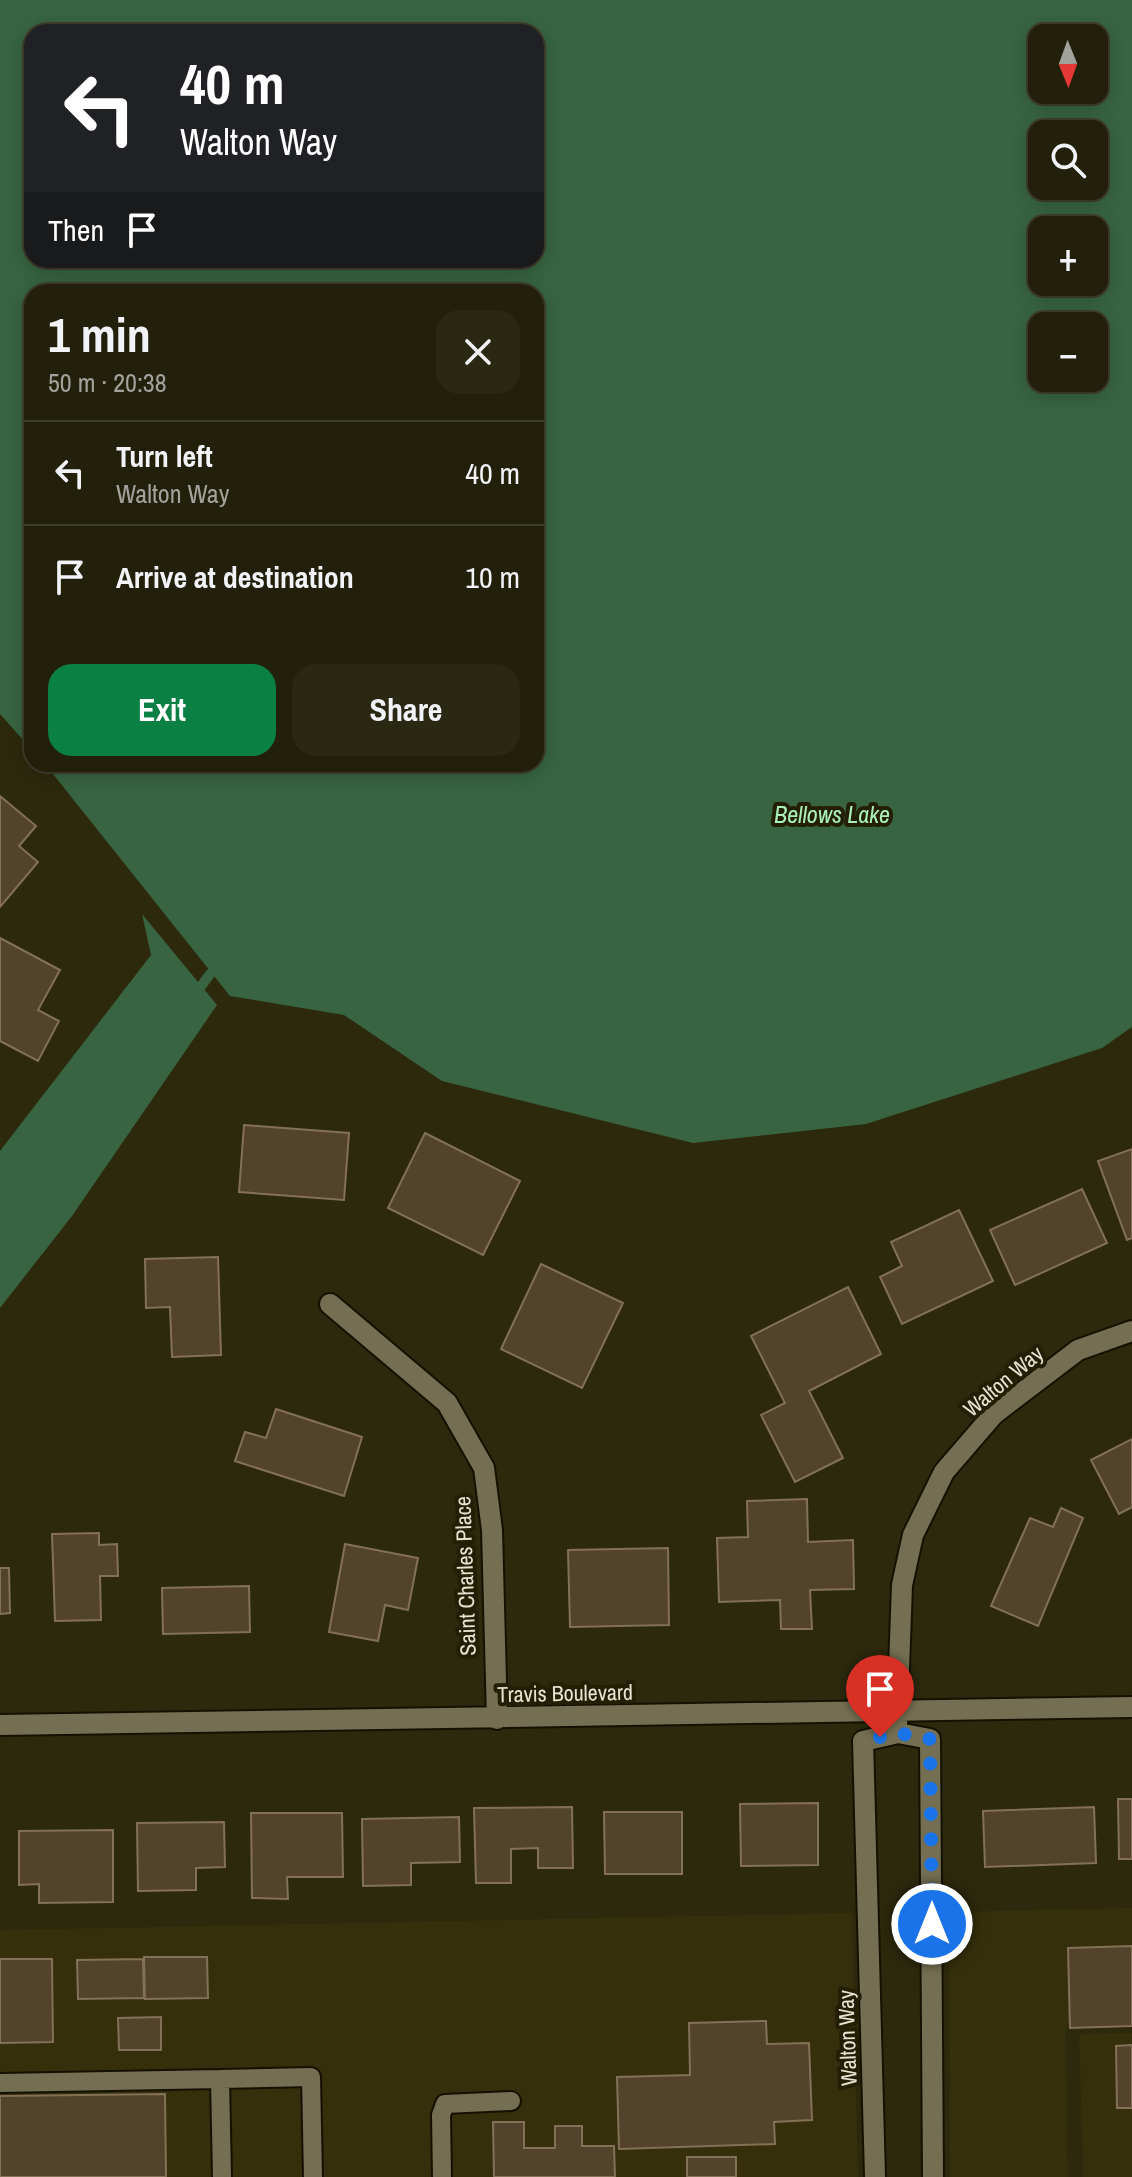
<!DOCTYPE html>
<html lang="en">
<head>
<meta charset="utf-8">
<style>
  body { margin:0; font-family:"Archivo Narrow",sans-serif; background:#2a2713; color:#f1f3f6; height:100vh; display:flex; flex-direction:column; font-size:30px; white-space:nowrap }
  * { box-sizing:border-box; margin:0 }
  p { font-size:26px; color:#a2a29c }
  .icon { flex:none; width:44px; height:44px; fill:none; stroke:currentColor; stroke-width:2; stroke-linecap:round; stroke-linejoin:round }
  .map { position:relative; flex:1; overflow:hidden }
  .panel { position:absolute; left:24px; top:284px; width:520px; height:488px; display:flex; flex-direction:column; background:#221f0a; border-radius:24px; box-shadow:0 4px 20px #0003,0 0 0 2px #3f3d2b }
  .panel>* { flex:none }
  .top-card { position:absolute; left:24px; top:24px; width:520px; height:244px; border-radius:24px; box-shadow:0 4px 20px #0003,0 0 0 2px #3f3d2b; background:#202124; color:#fff; overflow:hidden }
  .needle { width:52px; rotate:179deg }
  .tools { position:absolute; left:1028px; top:24px; display:grid; gap:16px }
  .tools a { display:grid; place-items:center; width:80px; height:80px; border-radius:16px; background:#221f0a; box-shadow:0 4px 20px #0003,0 0 0 2px #3f3d2b; font-size:40px }
  .pin { position:absolute; display:grid; place-items:center; width:68px; height:68px; color:#fff; margin:-82px -34px; border-radius:50% 50% 50% 0; rotate:-45deg; box-shadow:0 0 8px #0007 }
  .pin .icon { rotate:45deg }
  .me { position:absolute; width:88px; margin:-44px; rotate:0deg; stroke-linejoin:round; filter:drop-shadow(0 0 6px #0008) }
  .turn { display:flex; align-items:center; gap:28px; height:168px; padding:0 24px; font-size:36px }
  .turn .icon { width:104px; height:104px; stroke-width:2.5 }
  .turn b { display:block; font-size:56px; line-height:68px }
  .then { display:flex; align-items:center; height:76px; padding:0 24px; background:#0003; gap:16px; font-size:30px }
  .round { display:grid; place-items:center; flex:none; width:84px; height:84px; border-radius:24px; background:#2a2713 }
  .head { display:flex; align-items:center; justify-content:space-between; height:136px; padding:0 24px }
  h1 { font-size:48px; font-weight:700; line-height:60px }
  .action { display:flex; gap:16px; margin-top:auto; padding:16px 24px }
  .action a { flex:1; height:92px; border-radius:24px; background:#0b8043; color:#fff; font-size:32px; font-weight:700; line-height:92px; text-align:center }
  .action a+a { background:#2a2713; color:#f1f3f6 }
  ul { padding:0; list-style:none }
  li { display:flex; align-items:center; gap:24px; height:104px; padding:0 24px; border-top:2px solid #3f3d2b }
  li div { flex:1 }
  li b { display:block; font-size:30px }
  li em { font-style:normal }
  .map>svg:first-child { display:block }
  .built { fill:#352f0b }
  .water { fill:#386441; fill-rule:evenodd }
  .lines { fill:none; stroke-linecap:round; stroke-linejoin:round }
  .stream { stroke:#386441; stroke-width:10 }
  .building { fill:#54432b; stroke:#837157; stroke-width:2 }
  .lane-casing { stroke:#151100; stroke-width:22 }
  .street-casing { stroke:#151100; stroke-width:24 }
  .lane { stroke:#746f52; stroke-width:18 }
  .street { stroke:#746f52; stroke-width:20 }
  .route { stroke:#1a73e8; stroke-width:14; stroke-dasharray:0 25.2 }
  .labels { text-anchor:middle; stroke-width:8; stroke-linejoin:round; paint-order:stroke }
  .street-label { font-size:22px; fill:#e6e3d3; stroke:#231f04 }
  .water-label { font-size:24px; font-style:italic; fill:#abf1b7; stroke:#231f04 }
</style>
</head>
<body>
<div class="map">
<svg width="1132" height="2177" viewBox="0 0 1132 2177">
  <rect width="100%" height="100%" fill="#2d290d"/>
  <path class="built" d="M1132,1908v108l-62,5 -5,13 3,143h-118l-1,-265z
    M852,1913l6,264h-858v-247z
    M1132,2033v144h-49l-4,-143z"/>
  <path class="water" d="M0,0h1132v1027l-30,21 -236,76 -173,19 -251,-62 -98,-66 -114,-19 -185,-232h491v-472h-504v458l-32,-36zM32,32h504v228h-504zM1042,38h52v52h-52zM1042,134h52v52h-52zM1042,230h52v52h-52zM1042,326h52v52h-52z
    M142,914l75,91 -145,211 -72,92v-157l151,-196z"/>
  <g class="lines">
    <path class="stream" d="M194,996l16,-22"/>
  </g>
  <path class="building" d="M0,796l36,30 -17,20 19,16 -38,45z
    M0,938l60,32 -22,40 21,11 -21,40 -38,-20z
    M244,1125l105,8 -5,67 -105,-8z
    M425,1133l95,48 -37,74 -95,-47z
    M1132,1149v89l-5,2 -29,-79z
    M1082,1189l25,54 -92,42 -25,-55z
    M959,1210l34,71 -91,43 -22,-47 22,-11 -11,-24z
    M218,1257l3,98 -49,2 -2,-50 -24,1 -1,-49z
    M541,1264l82,39 -41,85 -81,-39z
    M848,1287l33,67 -72,37 34,67 -48,24 -34,-67 24,-12 -34,-67z
    M276,1409l86,28 -18,59 -109,-35 10,-29 21,6z
    M1132,1439v68l-13,7 -28,-54z
    M807,1499l1,43 45,-2 1,49 -44,1 2,39h-31l-1,-29 -61,2 -2,-64 31,-1 -1,-36z
    M1061,1508l22,10 -45,108 -47,-20 39,-88 23,9z
    M99,1533v12l18,-1 1,32h-18l1,44 -46,1 -3,-87z
    M345,1544l73,14 -10,52 -23,-5 -7,36 -49,-9z
    M668,1548l1,77 -99,2 -2,-77z
    M0,1568h9l1,45 -10,1z
    M249,1586l1,46 -87,2 -1,-46z
    M1118,1799h14v60h-13z
    M818,1803v62l-77,1 -1,-62z
    M572,1807l1,61h-35v-20l-27,1v34h-35l-2,-75z
    M1094,1807l2,56 -111,4 -2,-56z
    M604,1812h78v62h-77z
    M251,1813h91l1,64h-56l1,22 -36,-1z
    M459,1817l1,45 -49,1v22l-48,1 -1,-67z
    M224,1822l1,45 -29,1v22l-58,1 -1,-68z
    M113,1830v72l-74,1v-19l-20,1v-54z
    M1132,1946v80l-62,2 -2,-80z
    M144,1957h63l1,41 -63,1z
    M0,1959h52l1,83 -53,1z
    M143,1959l1,39 -66,1 -1,-39z
    M161,2017v33h-42l-1,-32z
    M766,2021l1,23 42,-1 3,77 -38,2 1,22 -156,5 -2,-72 73,-2 -1,-52z
    M1132,2045v63h-15l-1,-62z
    M165,2094l1,83h-166v-81z
    M493,2122h31v26h31v-22h27v20h32l1,31h-121z
    M687,2157h49v20h-49z"/>
  <g class="lines">
    <g class="lane-casing">
      <path id="lane" d="M0,2083l220,-4
        M222,2177l-2,-98 91,-2 2,100
        M442,2177l-1,-62 4,-11 66,-3"/>
    </g>
    <g class="street-casing">
      <path id="street" d="M330,1304l117,99 37,65 8,62 5,189
        M897,1724l5,-139 11,-50 31,-63 50,-58 84,-64 54,-19
        M0,1725l1132,-18
        M875,2177l-12,-436 35,-8 32,6 3,438"/>
    </g>
    <use href="#lane" class="lane"/>
    <use href="#street" class="street"/>
  </g>
  <g class="lines">
    <path class="route" d="M880,1737l18,-4 32,6 2,185"/>
  </g>
  <g class="labels">
    <g class="street-label">
      <text transform="translate(1003 1381) rotate(-40)" y="8">Walton Way</text>
      <text transform="translate(465 1576) rotate(-92)" y="8">Saint Charles Place</text>
      <text transform="translate(565 1693) rotate(-1)" y="8">Travis Boulevard</text>
      <text transform="translate(847 2038) rotate(-92)" y="8">Walton Way</text>
    </g>
    <g class="water-label">
      <text x="832" y="823">Bellows Lake</text>
    </g>
  </g>
</svg>
<div class="tools">
<a><svg class="needle" viewBox="-14 -14 28 28"><path d="M0-13l5 13h-10z" fill="#e53935"/><path d="M0 13l5-13h-10z" fill="#a2a29c"/></svg></a>
<a><svg class="icon" aria-label="search" viewBox="0 0 24 24"><circle cx="10" cy="10" r="6"/><path d="M15 15l6 6"/></svg></a>
<a>+</a>
<a>−</a>
</div>
<div class="pin" style="left:880px;top:1737px;background:#d93025"><svg class="icon" aria-label="arrive" viewBox="0 0 24 24"><path d="M6 21V4h12l-3 4 3 4H6"/></svg></div>
<svg class="me" style="left:932px;top:1924px" viewBox="-20 -20 40 40"><circle r="17" fill="#1a73e8" stroke="#fff" stroke-width="3"/><path d="M0-11L8 9 0 5-8 9z" fill="#fff"/></svg>
<div class="top-card">
<div class="turn"><svg class="icon" aria-label="left" viewBox="0 0 24 24"><path d="M17 20v-9H6M10 6l-5 5 5 5"/></svg><div><b>40 m</b>Walton Way</div></div>
<div class="then">Then<svg class="icon" aria-label="arrive" viewBox="0 0 24 24"><path d="M6 21V4h12l-3 4 3 4H6"/></svg></div>
</div>
<section class="panel">
<div class="head"><div><h1>1 min</h1><p>50 m · 20:38</p></div><a class="round"><svg class="icon" aria-label="close" viewBox="0 0 24 24"><path d="M6 6l12 12M18 6L6 18"/></svg></a></div>
<ul>
<li><svg class="icon" aria-label="left" viewBox="0 0 24 24"><path d="M17 20v-9H6M10 6l-5 5 5 5"/></svg><div><b>Turn left</b><p>Walton Way</p></div><em>40 m</em></li>
<li><svg class="icon" aria-label="arrive" viewBox="0 0 24 24"><path d="M6 21V4h12l-3 4 3 4H6"/></svg><div><b>Arrive at destination</b></div><em>10 m</em></li>
</ul>
<div class="action"><a>Exit</a><a>Share</a></div>
</section>
</div>
</body>
</html>
